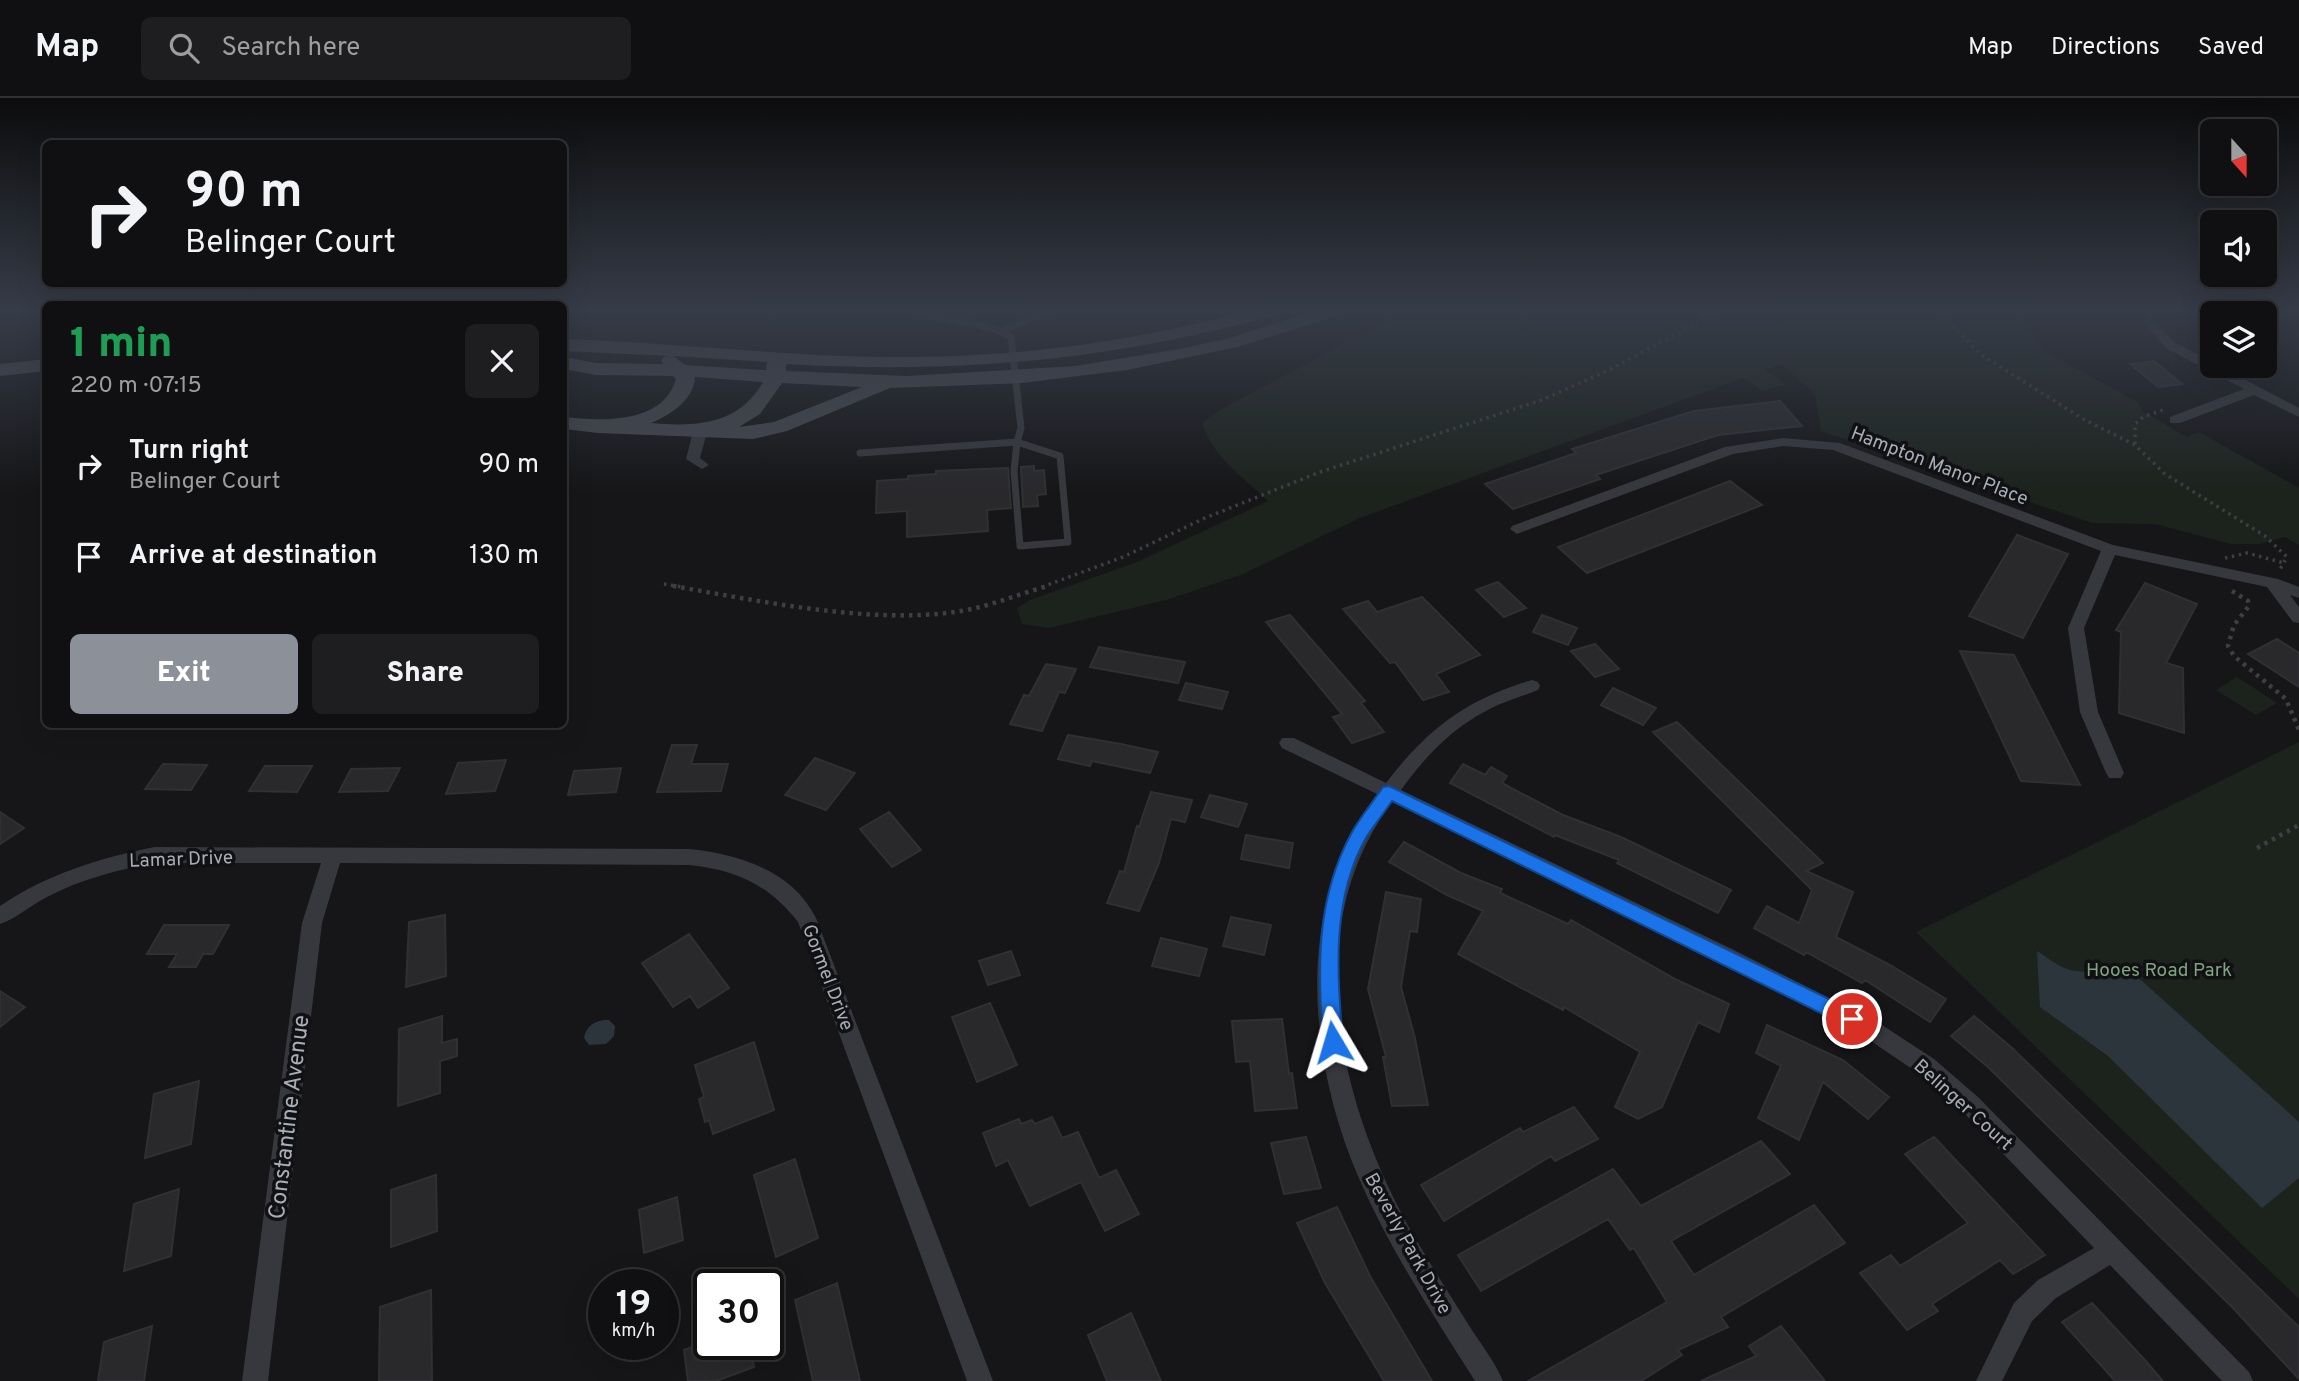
<!DOCTYPE html>
<html lang="en">
<head>
<meta charset="utf-8">
<style>
  body { margin:0; font-family:Overpass,sans-serif; background:#1e1e20; color:#f1f3f6; height:100vh; display:flex; flex-direction:column; font-size:26px; white-space:nowrap }
  * { box-sizing:border-box; margin:0 }
  p { font-size:23px; color:#9c9d9f }
  .icon { flex:none; width:38px; height:38px; fill:none; stroke:currentColor; stroke-width:2; stroke-linecap:round; stroke-linejoin:round }
  .map { position:relative; flex:1; overflow:hidden }
  .details { position:absolute; left:42px; top:203px; width:525px; height:427px; display:flex; flex-direction:column; background:#101012; border-radius:10px; box-shadow:0 7px 28px #0002,0 0 0 2px #303032 }
  .details>* { flex:none }
  .hud { position:absolute; left:42px; top:42px; width:525px; height:147px; border-radius:10px; box-shadow:0 7px 28px #0002,0 0 0 2px #303032; background:#101012; color:#f1f3f6; overflow:hidden }
  .needle { width:46px; rotate:159deg }
  .fabs { position:absolute; left:2200px; top:21px; display:grid; gap:14px }
  .fabs a { display:grid; place-items:center; width:77px; height:77px; border-radius:10px; background:#101012; box-shadow:0 7px 28px #0002,0 0 0 2px #303032; font-size:35px }
  .speed { position:absolute; left:588px; top:1171px; display:flex; gap:14px; font-size:35px; font-weight:700; text-align:center }
  .speed>* { display:grid; place-content:center; width:91px; height:91px; border-radius:50%; background:#101012; box-shadow:0 7px 28px #0002,0 0 0 2px #303032; line-height:1 }
  .speed small { font-size:18px; font-weight:400 }
  .speed .limit { border:4px solid #111; border-radius:10px; background:#fff; color:#111 }
  .pin { position:absolute; display:grid; place-items:center; width:60px; height:60px; color:#fff; margin:-30px; border:4px solid #fff; border-radius:50%; box-shadow:0 2px 7px #0007 }
  .me { position:absolute; width:77px; margin:-38px; rotate:353deg; stroke-linejoin:round; filter:drop-shadow(0 0 5px #0008) }
  .turn { display:flex; align-items:center; gap:24px; height:147px; padding:0 28px; font-size:32px }
  .turn .icon { width:91px; height:91px; stroke-width:2.5 }
  .turn b { display:block; font-size:49px; line-height:60px }
  .round { display:grid; place-items:center; flex:none; width:74px; height:74px; border-radius:10px; background:#1e1e20 }
  .summary { display:flex; align-items:center; justify-content:space-between; height:119px; padding:0 28px }
  h1 { font-size:42px; font-weight:800; line-height:52px; color:#1e9e55 }
  .cta { display:flex; gap:14px; margin-top:auto; padding:14px 28px }
  .cta a { flex:1; height:80px; border-radius:10px; background:#8c9099; color:#fff; font-size:28px; font-weight:800; line-height:80px; text-align:center }
  .cta a+a { background:#1e1e20; color:#f1f3f6 }
  ul { padding:0; list-style:none }
  li { display:flex; align-items:center; gap:21px; height:91px; padding:0 28px }
  li div { flex:1 }
  li b { display:block; font-size:26px }
  li em { font-style:normal }
  header { display:flex; align-items:center; gap:42px; box-sizing:border-box; height:98px; padding:0 35px; background:#101012; border-bottom:2px solid #303032 }
  header strong { font-size:33px }
  nav { display:flex; gap:38px; margin-inline-start:auto; font-size:24px }
  .search { width:490px; height:63px; background:#1e1e20; display:flex; align-items:center; gap:18px; box-sizing:border-box; padding:0 24px; border-radius:10px; color:#9c9d9f; font-size:26px }
  .map>svg:first-child { display:block }
  .green { fill:#1c231d }
  .water { fill:#2c353c }
  .building { fill:#29292c; stroke:#303034; stroke-width:2 }
  .lines { fill:none; stroke-linecap:round; stroke-linejoin:round }
  .path-far1 { stroke:#3d3f44; stroke-width:3.5; stroke-dasharray:2.5 4.5; stroke-linecap:butt }
  .path { stroke:#3d3f44; stroke-width:4.5; stroke-dasharray:3.5 5; stroke-linecap:butt }
  .lane { stroke:#37383d; stroke-width:7 }
  .street { fill:#37383d; fill-rule:evenodd }
  .secondary { fill:#45474d; fill-rule:evenodd }
  .route { fill:#1a73e8; stroke:#114b97; stroke-width:2 }
  .labels { text-anchor:middle; stroke-width:7; stroke-linejoin:round; paint-order:stroke }
  .street-label { font-size:19px; fill:#a8adb8; stroke:#111113 }
  .park-label { font-size:19px; fill:#7fa381; stroke:#111113 }
  .near-street-label { font-size:23px; fill:#a8adb8; stroke:#111113 }
</style>
</head>
<body>
<header>
<strong>Map</strong>
<div class="search"><svg class="icon" aria-label="search" viewBox="0 0 24 24"><circle cx="10" cy="10" r="6"/><path d="M15 15l6 6"/></svg>Search here</div>
<nav><a>Map</a><a>Directions</a><a>Saved</a></nav>
</header>
<div class="map">
<svg width="2299" height="1283" viewBox="0 0 2299 1283">
  <rect width="100%" height="100%" fill="#161618"/>
  <path class="green" d="M608,214h243l-5,10z
    M1403,214h618l22,38 96,53 3,8 45,26 12,-5 100,56v57l-14,-8 -26,7h-28l-76,-20 -63,-1 -271,-92 -6,-37 -34,-30 -16,6 21,14 -23,7 -20,-13 -383,140 -117,56 -77,26 -117,28 -27,-4 -5,-16 13,-8 107,-38 131,-61c-26,-26 -53,-40 -66,-78l16,-12z
    M2237,579l40,26 -21,12 -40,-25z
    M2299,644v557l-383,-367z"/>
  <path class="water" d="M2037,853c10,6 20,15 30,18 36,11 33,-20 75,12l157,141v56l-37,30 -154,-152 -68,-49z
    M609,922l6,6 -1,10 -8,8 -17,1 -5,-7c2,-13 13,-19 25,-18z"/>
  <path class="building" d="M2154,263l28,23 -24,3 -28,-23z
    M1780,303l22,25 -84,9 -122,40 4,4 -87,30 -28,-25 91,-31 -4,-4 122,-38z
    M1034,368v5l10,-1 2,24 -9,1 1,11 -15,1 -2,-40z
    M1008,370l3,40 -24,2 1,21 -81,6v-26l-31,2 1,-32 31,-2v-3l28,-2v-3z
    M1730,383l32,24 -175,68 -29,-26z
    M2017,437l51,19 -45,84 -54,-22z
    M1498,484l28,26 -22,9 -28,-27z
    M2145,485l52,21 -31,59 17,5 1,65 -65,-20 2,-81 -5,-2z
    M1422,499l58,58 -44,19 13,18 -26,8 -28,-38 -5,1 -47,-54 25,-8 9,11z
    M1290,517l75,86 -4,2 23,29 -32,11 -19,-26 9,-3 -76,-92z
    M1542,517l35,13 -9,17 -35,-13z
    M2277,541l22,14v34l-51,-33z
    M1595,546l24,25 -24,8 -24,-26z
    M1099,549l51,9 35,6 -7,21 -88,-16z
    M1960,553l54,4 66,130 -59,-4z
    M1046,566l30,5 -11,24 -6,-1 -17,39 -32,-7 14,-29 5,1z
    M1186,585l42,9 -6,17 -43,-9z
    M1613,590l43,20 -13,17 -42,-20z
    M1677,624l146,141 -17,8 47,21 -17,45 56,29 54,33 -16,23 -65,-42 -3,3 -56,-31 -2,3 -50,-27 13,-22 32,17 13,-33 -159,-158z
    M1068,637l53,9 37,8 -8,21 -58,-12 -2,5 -32,-7z
    M672,647h25l-6,19h37l-7,27 -64,1z
    M815,660l40,15 -29,37 -41,-15z
    M506,662l-11,31 -49,3 12,-31z
    M163,666l44,1 -16,25 -46,-1z
    M1463,666l22,11 6,-8 16,9 -5,7 11,6 50,26 58,22 110,53 -13,23 -101,-50 2,-3 -64,-25 -1,2 -104,-54z
    M265,668h47l-15,26 -48,-1z
    M400,670l-12,23 -49,1 12,-23z
    M621,670l-5,24 -48,3 6,-24z
    M1151,694l41,8 -7,22 -14,-3 -12,44 -20,48 -32,-8 13,-32 4,1 13,-46 2,1z
    M1210,697l37,9 -9,23 -37,-10z
    M0,714l24,16 -24,16z
    M889,714l32,38 -29,17 -32,-38z
    M1246,737l47,8 -4,25 -48,-9z
    M1404,744l57,31 41,16 -2,4 68,31 3,-4 106,60 52,24 -10,28 -21,-10 -36,85 -24,12 -23,-12 25,-55 -76,-45 -1,3 -105,-56 25,-43 -36,-16 -58,-33z
    M1386,794l35,7 -4,33 -7,-1 -9,56 14,51 13,67 -36,1 -9,-49h3l-18,-68z
    M445,817l1,61 -40,11 3,-65z
    M1231,819l40,8 -7,30 -41,-9z
    M164,827h65l-16,29h-10l-7,13h-27l8,-13h-30z
    M689,836l40,54 -31,20 -8,-12 -17,11 -31,-44z
    M1161,840l46,11 -8,27 -47,-10z
    M1011,853l9,24 -32,10 -9,-24z
    M0,893l25,16 -25,20z
    M990,905l27,62 -40,17 -25,-65z
    M442,918v27l15,-4v17l-17,5v32l-42,13 1,-77z
    M1974,918l37,31 288,280v52l-67,-72 -244,-240 -37,-31z
    M1282,921l7,55 3,-1 5,35 -42,3 -5,-50 -14,1 -4,-41z
    M1767,927l76,35 46,37 -21,22 -45,-37 -24,58 -41,-22 23,-52 -25,-13z
    M754,944l20,68 -61,24 -4,-14 -4,2 -6,-23 5,-2 -9,-32z
    M199,983l-8,63 -46,14 9,-64z
    M1574,1009l24,32 -43,22 -4,-5 -107,65 -23,-36 99,-57 3,4z
    M1052,1019l10,21 16,-6 21,46 17,-8 23,44 -34,17 -24,-49 -51,24 -22,-46 -12,6 -13,-33 36,-14 2,5 11,-4 3,4z
    M1306,1039l15,51 -37,6 -13,-51z
    M1934,1039l111,118 -32,19 -13,-14 -68,44 6,7 -31,19 -47,-57 31,-18 9,11 68,-43 -63,-69z
    M1761,1043l29,33 -119,67 23,34 120,-70 31,38 -124,74 7,10 -50,23 4,5 -41,26h-113l139,-79 -33,-54 -4,2 -22,-31 -127,72 -23,-36 155,-86 28,37z
    M795,1061l23,79 -42,19 -22,-82z
    M436,1077l1,56 -46,16v-57z
    M179,1091l-8,67 -47,15 10,-67z
    M677,1099l6,43 -39,13 -5,-43z
    M1337,1109l34,71 61,103h-48l-59,-98 -28,-60z
    M837,1185l23,98h-47l-18,-81z
    M431,1192l1,91h-53l1,-74z
    M2092,1205l51,55 20,23h-48l-53,-59z
    M1131,1215l30,68h-54l-19,-46z
    M152,1228l-8,55h-46l6,-39z
    M1781,1228l44,55h-124l55,-25 -7,-10z
    M700,1246h50l4,23 -38,14h-28l-4,-31z"/>
  <g class="lines">
    <path class="path-far1" d="M1943,217l37,39 103,65 52,26 30,29 100,62 22,21 -8,14
      M2135,346v-20l8,-7 20,-7
      M2225,460l22,-5 37,10
      M664,486l18,3
      M1042,489l81,-30 82,-39 115,-46 222,-72 71,-32 103,-56"/>
    <path class="path" d="M673,488c87,15 194,38 282,26 31,-4 63,-18 93,-26
      M2232,493l16,10 1,5 -15,19 -6,21 6,10 52,43 13,31
      M2257,750l42,-23"/>
    <path class="lane" d="M914,214c32,12 67,7 97,25l10,91 -4,14
      M1002,232l48,-18
      M1017,344l43,14 8,86 -48,4 -6,-75z
      M860,355l157,-11"/>
    <path class="street" d="M2149,220l4,1 21,23 38,20v4h7l80,42v9l-45,-22 -74,28h-10v-6l74,-28 -78,-41 -23,-26z
      M700,330l7,4 -7,26 9,7 -7,4 -16,-10 7,-27z
      M1783,340l57,5 273,102 165,34 21,8v11l-9,-3 9,12v16l-6,-1 -26,-35 -152,-32 -31,73 14,84 26,61 -3,5h-12l-3,-5 -26,-61 -12,-84 33,-77 -268,-101 -50,-4 -50,8 -211,78 -5,2 -7,-5 2,-3 213,-79z
      M1532,582l6,2 2,4 -2,4c-17,7 -36,12 -52,21 -35,18 -62,47 -85,79l331,159 147,74 55,36 44,38 271,275 4,9h-31l-112,-116 -54,33 -24,23 -30,60h-26l38,-78 24,-23 56,-32 -132,-137 -44,-38 -53,-36 -147,-76 -326,-159c-96,129 -52,306 22,434 18,31 37,61 56,91 11,17 25,35 33,54h-28c-45,-71 -93,-143 -124,-222 -45,-117 -53,-260 26,-365l-95,-46 -3,-5 3,-5h12l92,45c41,-54 81,-84 146,-103z
      M155,749l534,2c49,5 103,21 127,69l177,463h-26l-169,-459c-30,-38 -62,-52 -109,-57l-349,-2 -18,60 -54,458h-26l60,-458 19,-60h-166c-38,7 -74,16 -108,34 -16,8 -30,21 -47,27v-18c47,-32 100,-48 155,-59z"/>
    <path class="secondary" d="M1244,214h31l-3,4c-166,45 -314,58 -486,48v7l121,5 168,-10 104,-17 47,-10 85,-27h28l-3,4 -99,31 -110,23 -105,13 -132,5 -103,43 -34,8 -155,-6 -34,-4v-12c36,4 99,8 112,-38l-3,-3 -77,-1 -32,-6v-12l32,6 67,1 -2,-3 3,-4 6,-1 -106,-5v-12c117,4 233,19 350,18 111,-1 222,-16 330,-45zM673,258l94,6 -1,8 -81,-5zM695,279l68,5c-24,43 -68,45 -112,41 19,-8 43,-23 44,-46zM782,285l80,4 -88,35 -35,5 21,-13z
      M46,261v12l-46,5v-12z"/>
  </g>
  <linearGradient id="sky" x2="0" y2="1"><stop stop-color="#0c0c0d"/><stop offset="0.54" stop-color="#363c48"/><stop offset="1" stop-color="#363c48" stop-opacity="0"/></linearGradient>
  <rect width="2299" height="394" fill="url(#sky)"/>
  <path class="route" d="M1389,688l469,227 3,6 -3,6 -6,3 -7,-3 -453,-224c-8,12 -17,23 -25,35 -36,62 -30,138 -24,206l-3,6 -7,3 -7,-3 -3,-6c-5,-75 -8,-142 29,-210 9,-16 21,-30 31,-45z"/>
  <g class="labels">
    <g class="street-label">
      <text transform="translate(1940 367) rotate(21)" y="7">Hampton Manor Place</text>
      <text transform="translate(181 760) rotate(-2)" y="7">Lamar Drive</text>
      <text transform="translate(829 879) rotate(69)" y="7">Gormel Drive</text>
      <text transform="translate(1964 1006) rotate(42)" y="7">Belinger Court</text>
      <text transform="translate(1409 1145) rotate(61)" y="7">Beverly Park Drive</text>
    </g>
    <g class="park-label">
      <text x="2159" y="878">Hooes Road Park</text>
    </g>
    <g class="near-street-label">
      <text transform="translate(288 1019) rotate(-83)" y="8">Constantine Avenue</text>
    </g>
  </g>
</svg>
<div class="fabs">
<a><svg class="needle" viewBox="-14 -14 28 28"><path d="M0-13l5 13h-10z" fill="#e53935"/><path d="M0 13l5-13h-10z" fill="#9c9d9f"/></svg></a>
<a><svg class="icon" aria-label="sound" viewBox="0 0 24 24"><path d="M4 9h4l5-4v14l-5-4H4zM17 9q2 3 0 6"/></svg></a>
<a><svg class="icon" aria-label="layers" viewBox="0 0 24 24"><path d="M12 4l9 5-9 5-9-5zM3 14l9 5 9-5"/></svg></a>
</div>
<div class="speed"><div>19<small>km/h</small></div><div class="limit">30</div></div>
<div class="pin" style="left:1852px;top:921px;background:#d93025"><svg class="icon" aria-label="arrive" viewBox="0 0 24 24"><path d="M6 21V4h12l-3 4 3 4H6"/></svg></div>
<svg class="me" style="left:1333px;top:944px" viewBox="-20 -20 40 40"><path d="M0-17L14 15 0 8-14 15z" fill="#1a73e8" stroke="#fff" stroke-width="4"/></svg>
<div class="hud">
<div class="turn"><svg class="icon" aria-label="right" viewBox="0 0 24 24"><path d="M7 20v-9h11M14 6l5 5-5 5"/></svg><div><b>90 m</b>Belinger Court</div></div>
</div>
<section class="details">
<div class="summary"><div><h1>1 min</h1><p>220 m · 07:15</p></div><a class="round"><svg class="icon" aria-label="close" viewBox="0 0 24 24"><path d="M6 6l12 12M18 6L6 18"/></svg></a></div>
<ul>
<li><svg class="icon" aria-label="right" viewBox="0 0 24 24"><path d="M7 20v-9h11M14 6l5 5-5 5"/></svg><div><b>Turn right</b><p>Belinger Court</p></div><em>90 m</em></li>
<li><svg class="icon" aria-label="arrive" viewBox="0 0 24 24"><path d="M6 21V4h12l-3 4 3 4H6"/></svg><div><b>Arrive at destination</b></div><em>130 m</em></li>
</ul>
<div class="cta"><a>Exit</a><a>Share</a></div>
</section>
</div>
</body>
</html>
